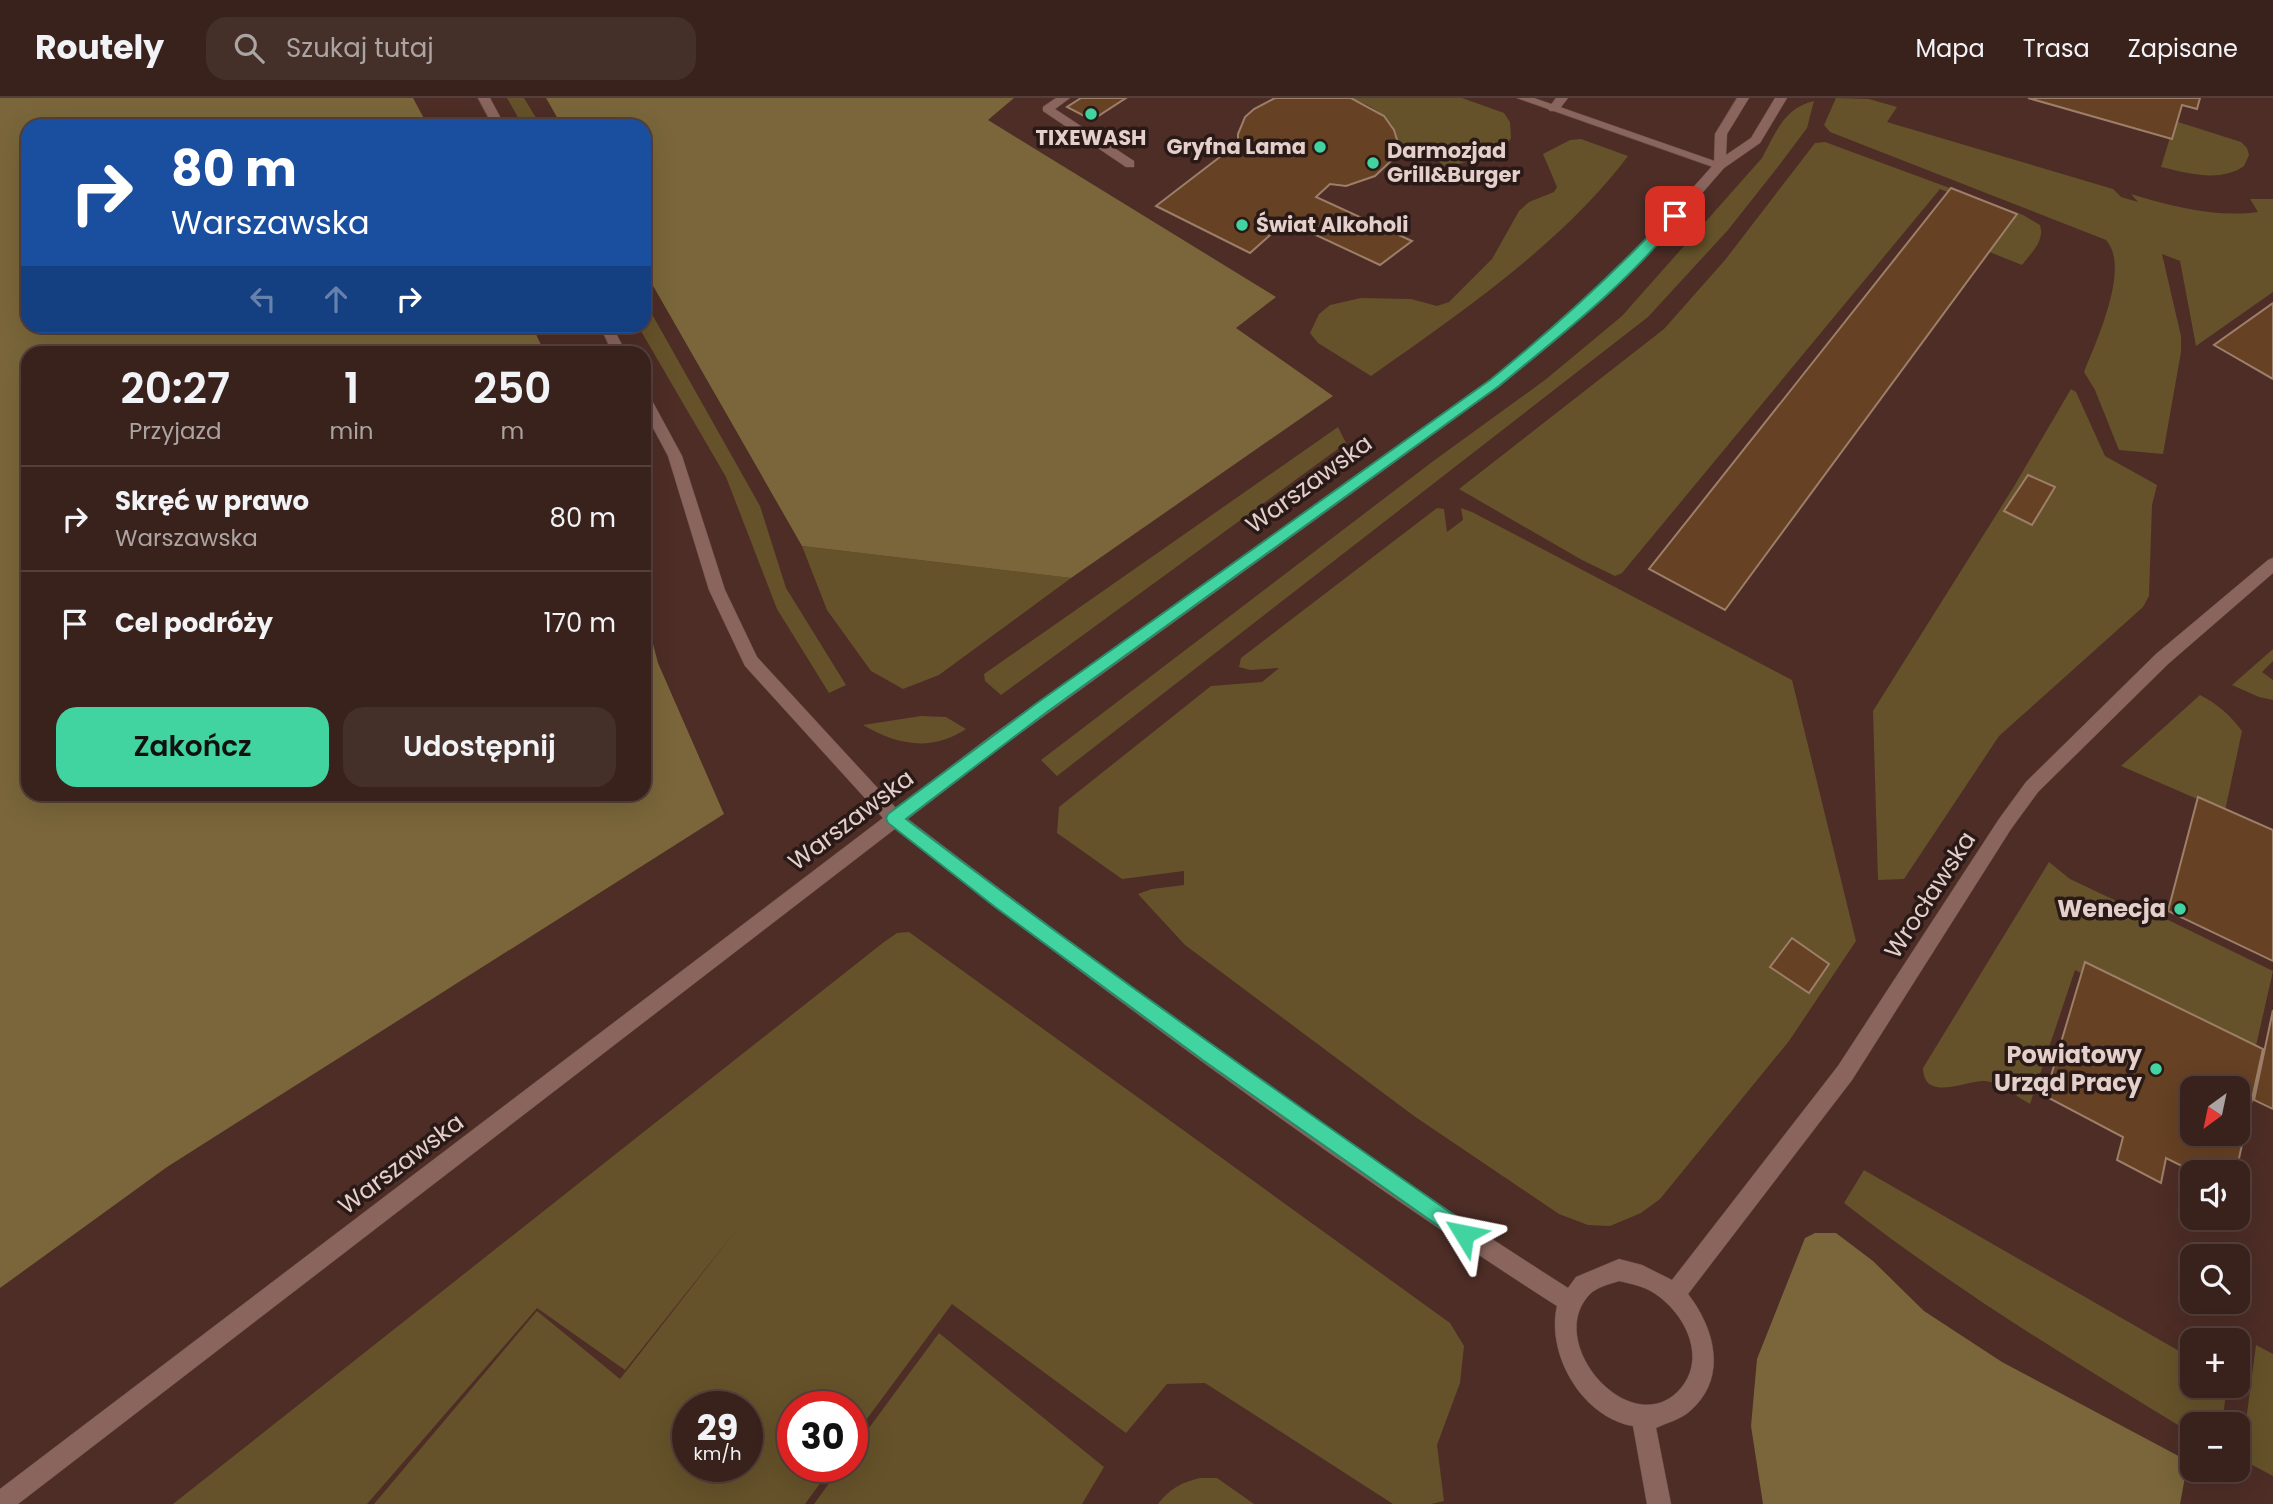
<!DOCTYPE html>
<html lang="pl">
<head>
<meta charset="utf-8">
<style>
  body { margin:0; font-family:Poppins,sans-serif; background:#452f29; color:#f1f3f6; height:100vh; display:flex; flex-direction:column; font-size:26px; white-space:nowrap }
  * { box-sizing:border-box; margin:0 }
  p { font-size:23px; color:#aba4a3 }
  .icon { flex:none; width:38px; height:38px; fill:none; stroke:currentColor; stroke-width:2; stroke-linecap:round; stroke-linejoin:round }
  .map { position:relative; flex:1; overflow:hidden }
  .drawer { position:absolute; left:21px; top:248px; width:630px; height:455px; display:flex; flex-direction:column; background:#3a221c; border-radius:21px; box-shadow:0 7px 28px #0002,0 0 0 2px #543f3b }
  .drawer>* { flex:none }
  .banner { position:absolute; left:21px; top:21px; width:630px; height:214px; border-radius:21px; box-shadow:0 7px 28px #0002,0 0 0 2px #543f3b; background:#1a4fa0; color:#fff; overflow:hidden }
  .needle { width:46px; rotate:213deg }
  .tools { position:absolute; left:2180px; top:978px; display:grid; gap:14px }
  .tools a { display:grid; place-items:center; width:70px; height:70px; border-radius:14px; background:#3a221c; box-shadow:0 7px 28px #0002,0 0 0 2px #543f3b; font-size:35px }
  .speed { position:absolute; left:672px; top:1293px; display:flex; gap:14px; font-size:35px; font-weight:700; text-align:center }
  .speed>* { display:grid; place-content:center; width:91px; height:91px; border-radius:50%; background:#3a221c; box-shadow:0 7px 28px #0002,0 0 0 2px #543f3b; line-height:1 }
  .speed small { font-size:18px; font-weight:400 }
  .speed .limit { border:10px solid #d22; background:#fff; color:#111 }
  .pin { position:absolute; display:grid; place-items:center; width:60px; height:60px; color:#fff; margin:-30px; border-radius:14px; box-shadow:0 4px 10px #0006 }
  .me { position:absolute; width:77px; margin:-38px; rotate:305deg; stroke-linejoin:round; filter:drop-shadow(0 0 5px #0008) }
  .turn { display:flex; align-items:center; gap:24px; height:147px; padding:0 35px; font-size:32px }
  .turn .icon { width:91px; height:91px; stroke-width:2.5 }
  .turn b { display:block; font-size:49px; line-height:60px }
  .lanes { display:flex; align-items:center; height:66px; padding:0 35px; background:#0003; justify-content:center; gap:35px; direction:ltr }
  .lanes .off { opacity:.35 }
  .eta { display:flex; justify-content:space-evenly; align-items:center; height:119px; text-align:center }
  .eta b { font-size:42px; font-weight:600; line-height:49px }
  .action { display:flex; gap:14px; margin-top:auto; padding:14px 35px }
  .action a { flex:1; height:80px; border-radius:21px; background:#41d4a1; color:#111; font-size:28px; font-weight:600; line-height:80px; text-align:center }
  .action a+a { background:#452f29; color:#f1f3f6 }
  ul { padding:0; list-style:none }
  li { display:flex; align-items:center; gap:21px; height:105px; padding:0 35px; border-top:2px solid #543f3b }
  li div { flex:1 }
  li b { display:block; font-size:26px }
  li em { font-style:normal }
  header { display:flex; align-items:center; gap:42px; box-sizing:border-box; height:98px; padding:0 35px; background:#3a221c; border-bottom:2px solid #543f3b }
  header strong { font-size:33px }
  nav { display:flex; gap:38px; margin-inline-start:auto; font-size:24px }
  .search { width:490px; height:63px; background:#452f29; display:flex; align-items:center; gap:18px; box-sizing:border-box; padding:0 24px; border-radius:21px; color:#aba4a3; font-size:26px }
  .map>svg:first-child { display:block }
  .green { fill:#65522a; fill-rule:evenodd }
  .forest { fill:#7a663a }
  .building { fill:#664123; stroke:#9d7f69; stroke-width:2; fill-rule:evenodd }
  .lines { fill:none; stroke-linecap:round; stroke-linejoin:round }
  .service-casing { stroke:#674c47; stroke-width:1 }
  .minor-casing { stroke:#674c47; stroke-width:1 }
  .tertiary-casing { stroke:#674c47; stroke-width:1 }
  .service { fill:#89655d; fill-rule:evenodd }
  .minor { fill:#89655d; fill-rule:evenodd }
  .tertiary { fill:#89655d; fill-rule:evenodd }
  .route { fill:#41d4a1; stroke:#2a8a69; stroke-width:2 }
  .poi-dot { fill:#41d4a1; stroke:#291a17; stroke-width:2.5 }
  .labels { text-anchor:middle; stroke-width:7; stroke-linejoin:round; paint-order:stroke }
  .far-poi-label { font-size:21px; font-weight:bold; fill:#e4cfca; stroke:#291a17; text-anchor:start }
  .street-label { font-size:24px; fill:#e4cfca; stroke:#291a17 }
  .poi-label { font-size:24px; font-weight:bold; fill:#e4cfca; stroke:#291a17; text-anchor:end }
</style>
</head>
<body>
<header>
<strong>Routely</strong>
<div class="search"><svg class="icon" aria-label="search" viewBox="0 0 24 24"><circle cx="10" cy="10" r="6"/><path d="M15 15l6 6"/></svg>Szukaj tutaj</div>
<nav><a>Mapa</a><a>Trasa</a><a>Zapisane</a></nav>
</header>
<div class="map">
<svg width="2273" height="1406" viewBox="0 0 2273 1406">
  <rect width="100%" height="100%" fill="#4d2d26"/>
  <path class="green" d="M507,0h17l17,28h-18z
    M1351,0h111l42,15 6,9 1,16 -8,13 -58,17c-11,-17 -29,-17 -48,-19 5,-28 -25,-43 -46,-51z
    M1836,0l33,1 28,8 -10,15 226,67 8,8 17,5 -7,-8c39,12 86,24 127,18l-8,-13h23v93l-77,54 -16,-85 -18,-7 19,82v16l-18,102 -44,-4 -24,-60 -11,-18c12,-30 47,-105 22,-132l-276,-108 -6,-7z
    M1814,3l-7,27 -30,40 -49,62 -80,87 -591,459 -16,-16 391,-298 113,-82 77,-64 140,-158c14,-26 22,-50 52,-57z
    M2175,23l66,21 6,6 2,7 -5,11c-24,17 -57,7 -83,1z
    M1581,41l47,17c-66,88 -168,157 -257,220l-53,-33 -8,-10 9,-19 11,-9 31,-7 50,1 26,7 12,-4 43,-43 27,-48 10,-9 25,-10 3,-5 -14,-33 27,-14z
    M1825,44l198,73 17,10c5,16 -9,28 -18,40l-35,-14 25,-33 -72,-29 -318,384 -7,3 -33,-16 -123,-71 205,-160 61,-69 90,-117z
    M644,202l116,206 26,82 60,97 -17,8 -52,-84 -51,-132 -88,-151h6z
    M2071,291l5,3 29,64 52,29 -5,20 -3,91 -6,11 -144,129 -95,143 -26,1 -5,-169 140,-223z
    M1338,329l8,16 -345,252 -16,-14 -1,-7z
    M1437,410l7,1 3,23 16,-12 -2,-12 11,4 320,168 64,261 -67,100 -129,158 -19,14 -31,13 -22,-1 -29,-11 -145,-98 -229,-171 -47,-51 14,-5 32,-4v-14l-62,8 -65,-46 2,-26 152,-121 51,-4 17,-14 -29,2 -11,-3 2,-9z
    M802,448l269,32 -132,97 -36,14 -32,-18 -44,-61z
    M2273,551v12l-11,11 11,8v20l-14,-3 -27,-12z
    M2200,597c18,9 30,20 42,36l-17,80 -104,-45z
    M921,618l25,1 20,12c-35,23 -69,16 -103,-4z
    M2049,764l21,17 76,36 14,1 113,55 -20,88 -178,-89 -45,134c-10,-6 -35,-23 -45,-23 -19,-1 -61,22 -62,-13z
    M909,834l541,391 14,23 -4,37 -23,62 7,56 -13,3h-38l-188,-121 -38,1 -41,49 -174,-129 -100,135v-32h-59v59l39,1 -27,37h-431l163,-193 83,68 117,-150 -112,141 -88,-62 -170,196h-194l711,-562 13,-9zM688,1309h59v59h-59z
    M1864,1072l329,189v27h34l-5,38h-29v10c-119,-72 -239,-145 -349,-231z
    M939,1235l165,134 -22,37h-268l27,-37 11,-1v-15z
    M2256,1247l17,9v122l-32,-17z
    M1200,1380h17l37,26h-96c11,-15 24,-22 42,-26z"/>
  <path class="forest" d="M0,0h413l15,28h-400v200h504l13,27 -517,1v440h616v-184l14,53 66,151 -557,353 -167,121z
    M546,0h468l-26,22 288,177 -40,31 97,68 -262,182 -269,-32 -158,-276v-144h-82z
    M1815,1135h21l37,28 51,50 78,51 186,99 -8,43h-417l-12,-78 6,-67 48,-121z"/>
  <path class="building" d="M1081,0h45l-34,22 -25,-13z
    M1275,0h76l33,18 10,14 4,13 -6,17 -17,16 -29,10 -16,-2 -14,13 96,44 -32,24 -94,-44 -36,32 -94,-47 82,-63v-9l7,-17 9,-8z
    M2028,0h172l-3,11 -15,-4 -10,34z
    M1951,90l66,26 -292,396 -76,-41z
    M2273,205v76l-59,-34z
    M2028,377l27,12 -23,38 -28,-14z
    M2198,699l75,33v131l-105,-50z
    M1792,840l37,26 -20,29 -39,-26z
    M2085,864l178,87 -27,123h-42l-28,-14 -5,25 -44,-23 6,-23 -78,-41zM2193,990h45v46h-45z
    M2273,912v99l-19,-9z"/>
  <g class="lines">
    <g class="service-casing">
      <path id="service" d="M1056,0h14l-15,11 79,52v6h-8l-83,-56v-4z
        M1556,0h12l-10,13h-8l-2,-2z"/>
    </g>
    <g class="minor-casing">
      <path id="minor" d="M1517,0h17l192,67 -10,3z
        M2273,460v15l-105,91 -130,128 -27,37 -159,251 -164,214c27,35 40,84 2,117 -8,8 -24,12 -34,17l15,76h-24l-14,-78c-51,-9 -87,-72 -76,-120 -231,-148 -453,-314 -669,-483l-3,-5 3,-5 6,-3 6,3c217,166 438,329 668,475l8,-11 43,-18 23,6 30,15 166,-214 161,-247 27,-37 130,-128 112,-94zM1619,1183c13,3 24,5 35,12 31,20 53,64 27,95 -48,57 -139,-45 -91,-94 7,-7 20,-10 29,-13z"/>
    </g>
    <g class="tertiary-casing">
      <path id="tertiary" d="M478,0h12l15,28h-12z
        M1737,0h12l-22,36 -1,21 25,-17 24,-40h12l-27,45 -36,25 -74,85 -94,87 -56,46 -496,359 -986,759h-18v-15l883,-671 -138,-152 -36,-76 -41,-134 -24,-45v-18l5,2 33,61 43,134 32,67 139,151 96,-73 498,-355 56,-46 94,-87 74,-83 1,-30z
        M600,228h12l15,28h-14z"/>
    </g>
    <use href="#service" class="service"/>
    <use href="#minor" class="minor"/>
    <use href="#tertiary" class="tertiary"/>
  </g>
  <path class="route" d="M1671,115l10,3c-50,65 -119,118 -182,170l-452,326 -141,107c184,141 375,275 565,408l3,7 -3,7 -7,3 -260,-183 -209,-154 -107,-84 -2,-5 2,-4 149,-111 453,-323c64,-52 124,-107 181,-167z"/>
  <g class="poi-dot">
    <circle cx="1091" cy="16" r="7"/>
    <circle cx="1320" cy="49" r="7"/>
    <circle cx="1373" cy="65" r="7"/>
    <circle cx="1242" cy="127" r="7"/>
    <circle cx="2180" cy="811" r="7"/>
    <circle cx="2156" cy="971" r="7"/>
  </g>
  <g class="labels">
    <g class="far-poi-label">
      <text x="1091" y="47" text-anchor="middle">TIXEWASH</text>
      <text x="1306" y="56" text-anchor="end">Gryfna Lama</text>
      <text x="1387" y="60">Darmozjad<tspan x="1387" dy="24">Grill&amp;Burger</tspan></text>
      <text x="1256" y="134">Świat Alkoholi</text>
    </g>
    <g class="street-label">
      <text transform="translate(1309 386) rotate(-36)" y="8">Warszawska</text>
      <text transform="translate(851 722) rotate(-37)" y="8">Warszawska</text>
      <text transform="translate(1930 797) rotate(-57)" y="8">Wrocławska</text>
      <text transform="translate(401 1066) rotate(-37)" y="8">Warszawska</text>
    </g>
    <g class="poi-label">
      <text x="2166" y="819">Wenecja</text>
      <text x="2142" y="965">Powiatowy<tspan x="2142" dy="28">Urząd Pracy</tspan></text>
    </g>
  </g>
</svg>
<div class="tools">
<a><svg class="needle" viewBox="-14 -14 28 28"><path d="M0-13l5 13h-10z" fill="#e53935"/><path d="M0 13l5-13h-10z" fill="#aba4a3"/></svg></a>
<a><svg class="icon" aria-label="sound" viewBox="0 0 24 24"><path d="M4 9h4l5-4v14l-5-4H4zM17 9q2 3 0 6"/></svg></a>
<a><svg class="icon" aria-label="search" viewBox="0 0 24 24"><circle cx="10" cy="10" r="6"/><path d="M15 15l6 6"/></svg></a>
<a>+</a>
<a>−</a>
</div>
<div class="speed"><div>29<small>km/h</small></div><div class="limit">30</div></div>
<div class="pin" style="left:1675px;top:118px;background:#d93025"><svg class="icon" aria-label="arrive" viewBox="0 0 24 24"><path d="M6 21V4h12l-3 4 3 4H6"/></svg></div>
<svg class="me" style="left:1464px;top:1136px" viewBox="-20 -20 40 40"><path d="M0-17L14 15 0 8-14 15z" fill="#41d4a1" stroke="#fff" stroke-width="4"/></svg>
<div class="banner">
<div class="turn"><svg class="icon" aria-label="right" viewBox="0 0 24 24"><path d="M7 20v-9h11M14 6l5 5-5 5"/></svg><div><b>80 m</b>Warszawska</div></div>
<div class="lanes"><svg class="icon off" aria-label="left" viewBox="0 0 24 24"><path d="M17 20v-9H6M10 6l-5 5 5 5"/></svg><svg class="icon off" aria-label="ahead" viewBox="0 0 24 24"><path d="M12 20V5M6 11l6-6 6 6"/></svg><svg class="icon" aria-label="right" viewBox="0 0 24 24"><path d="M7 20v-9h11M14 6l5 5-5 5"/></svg></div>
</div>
<section class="drawer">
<div class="eta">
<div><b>20:27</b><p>Przyjazd</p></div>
<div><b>1</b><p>min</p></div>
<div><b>250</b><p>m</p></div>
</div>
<ul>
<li><svg class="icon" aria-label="right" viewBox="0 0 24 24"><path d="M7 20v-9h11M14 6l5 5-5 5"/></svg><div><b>Skręć w prawo</b><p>Warszawska</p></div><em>80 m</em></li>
<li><svg class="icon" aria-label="arrive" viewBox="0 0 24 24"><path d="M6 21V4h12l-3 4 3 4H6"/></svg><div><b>Cel podróży</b></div><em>170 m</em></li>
</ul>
<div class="action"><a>Zakończ</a><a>Udostępnij</a></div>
</section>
</div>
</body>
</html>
